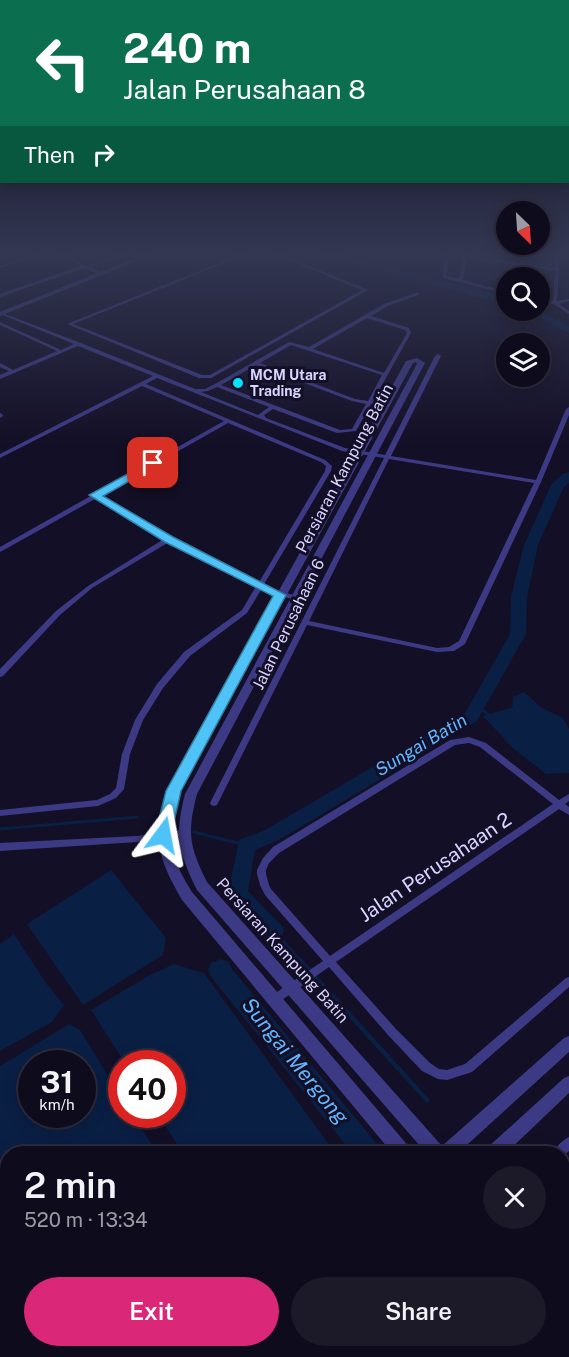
<!DOCTYPE html>
<html lang="en">
<head>
<meta charset="utf-8">
<style>
  body { margin:0; font-family:"Public Sans",sans-serif; background:#1c1929; color:#f1f3f6; height:100vh; display:flex; flex-direction:column; font-size:22px; white-space:nowrap }
  * { box-sizing:border-box; margin:0 }
  p { font-size:20px; color:#9b9ba3 }
  .icon { flex:none; width:33px; height:33px; fill:none; stroke:currentColor; stroke-width:2; stroke-linecap:round; stroke-linejoin:round }
  .map { position:relative; flex:1; overflow:hidden }
  .panel { position:absolute; left:0px; top:1146px; width:570px; height:212px; display:flex; flex-direction:column; background:#0e0b1c; border-radius:24px 24px 0 0; box-shadow:0 3px 15px #0003,0 0 0 2px #2e2b3b }
  .panel>* { flex:none }
  .top-card { position:absolute; left:0px; top:0px; width:570px; height:183px; box-shadow:0 3px 15px #0003,0 0 0 2px #2e2b3b; background:#0b6e4f; color:#fff; overflow:hidden }
  .needle { width:39px; rotate:155deg }
  .tools { position:absolute; left:496px; top:201px; display:grid; gap:12px }
  .tools a { display:grid; place-items:center; width:54px; height:54px; border-radius:50%; background:#0e0b1c; box-shadow:0 3px 15px #0003,0 0 0 2px #2e2b3b; font-size:30px }
  .speed { position:absolute; left:18px; top:1050px; display:flex; gap:12px; font-size:30px; font-weight:700; text-align:center }
  .speed>* { display:grid; place-content:center; width:78px; height:78px; border-radius:50%; background:#0e0b1c; box-shadow:0 3px 15px #0003,0 0 0 2px #2e2b3b; line-height:1 }
  .speed small { font-size:15px; font-weight:400 }
  .speed .limit { border:9px solid #d22; background:#fff; color:#111 }
  .pin { position:absolute; display:grid; place-items:center; width:51px; height:51px; color:#fff; margin:-26px; border-radius:12px; box-shadow:0 3px 9px #0006 }
  .me { position:absolute; width:66px; margin:-33px; rotate:13deg; stroke-linejoin:round; filter:drop-shadow(0 0 4px #0008) }
  .turn { display:flex; align-items:center; gap:21px; height:126px; padding:0 24px; font-size:27px }
  .turn .icon { width:78px; height:78px; stroke-width:2.5 }
  .turn b { display:block; font-size:42px; line-height:51px }
  .then { display:flex; align-items:center; height:57px; padding:0 24px; background:#0003; gap:12px; font-size:22px }
  .round { display:grid; place-items:center; flex:none; width:63px; height:63px; border-radius:32px; background:#1c1929 }
  .summary { display:flex; align-items:center; justify-content:space-between; height:102px; padding:0 24px }
  h1 { font-size:36px; font-weight:600; line-height:45px }
  .cta { display:flex; gap:12px; margin-top:auto; padding:12px 24px }
  .cta a { flex:1; height:69px; border-radius:36px; background:#db2777; color:#fff; font-size:24px; font-weight:600; line-height:69px; text-align:center }
  .cta a+a { background:#1c1929; color:#f1f3f6 }
  .map>svg:first-child { display:block }
  .water { fill:#0a1f44; fill-rule:evenodd }
  .lines { fill:none; stroke-linecap:round; stroke-linejoin:round }
  .stream-far1 { stroke:#0a1f44; stroke-width:3 }
  .stream { stroke:#0a1f44; stroke-width:4.5 }
  .river { fill:#0a1f44; fill-rule:evenodd }
  .minor { fill:#3d3a85; fill-rule:evenodd }
  .tertiary { fill:#3d3a85; fill-rule:evenodd }
  .route { fill:#4fc3f7; stroke:#337fa1; stroke-width:1.5 }
  .poi-dot { fill:#00e5ff; stroke:#130f26; stroke-width:2 }
  .labels { text-anchor:middle; stroke-width:6; stroke-linejoin:round; paint-order:stroke }
  .far-poi-label { font-size:14px; font-weight:bold; fill:#d9d4ff; stroke:#130f26; text-anchor:start }
  .street-label { font-size:16px; fill:#d9d4ff; stroke:#130f26 }
  .water-label { font-size:18px; font-style:italic; fill:#62b6ff; stroke:#130f26 }
  .near-street-label { font-size:20px; fill:#d9d4ff; stroke:#130f26 }
  .near-water-label { font-size:21px; font-style:italic; fill:#62b6ff; stroke:#130f26 }
</style>
</head>
<body>
<div class="map">
<svg width="569" height="1357" viewBox="0 0 569 1357">
  <rect width="100%" height="100%" fill="#130f26"/>
  <path class="water" d="M524,692l18,16 21,10 6,11v44l-23,1 -32,-25 -31,-33 30,-9v-10z
    M111,870l55,68 -3,17 -80,50 -56,-81z
    M14,934l32,49 18,22 -12,17 -52,29v-107z
    M174,964l30,9 131,180h-152l-25,-38 14,-1v-50l-47,-1 -34,-53 57,-34z
    M69,1024l11,6 41,67 1,17 11,1 24,38 -149,1 -1,32 -7,-9v-111zM32,1064h50v50h-50z"/>
  <g class="lines">
    <path class="stream-far1" d="M477,705l14,12
      M0,829l137,-12
      M194,832l52,13
      M274,931l26,29"/>
    <path class="stream" d="M299,959l128,141"/>
    <path class="river" d="M321,255h17l154,38 15,6v6z
      M524,310h14l31,16v7z
      M569,472v11l-5,4 -26,58 -11,52 -1,37 -49,87 -198,119 -24,10 -7,41 33,34 3,6c-4,10 -10,12 -20,8l-3,-7 -33,-39 11,-53 26,-10 200,-117 45,-79 1,-37 13,-52 27,-60 13,-12z
      M221,959l8,3 3,7 146,176 3,9h-28l-142,-177 -3,-7 3,-7z
      M183,1350h32l-3,7h-32z"/>
    <path class="minor" d="M33,255h7l-40,13v-2z
      M60,255h6l21,11 30,-11h6l-33,12 13,6v2h-4l-14,-7 -85,29v-3l81,-28z
      M239,255h6l-172,69 129,51h8l152,-85 -85,-35h6l85,35 -157,88h-12l-132,-54z
      M445,255h4l-2,21 12,3 5,-24 91,13 1,-13h4l-1,14 2,1 -2,1 -2,30 12,-2v2l-10,3 10,7v3l-15,-10 -14,-1v-2h13l2,-30 -42,-6 -2,13h-4l2,-14 -42,-6 -4,22 44,12v2l-64,-16z
      M416,293h2v2l-30,11 -17,10 38,12 2,5 -38,68 15,3v2l-17,-2 -15,27 -19,2 -64,-24 -9,6 2,3 79,30 40,7 50,-99 3,-2 3,2 -50,100 145,24 30,-71 3,-2v8l-28,67 -76,162 -11,7 -17,1 -130,-27 -90,180 -3,1 -3,-1 -1,-2 174,-345 -42,-7 -185,-73 -11,6 179,76 7,6 -1,5 -68,115 34,10 1,2 -3,2 -34,-10 -14,23 -57,43 -27,32 -20,32 -13,34 -6,35 -8,9 -18,8 -98,10v-6l97,-10 13,-6 6,-6 6,-34 13,-34 22,-36 27,-32 58,-42 13,-22 -86,-46 -77,46 -32,27 -57,61 -3,1v-8l56,-58 32,-25 76,-47 -69,-40 -93,52 -2,1v-5l224,-126 -82,-35 -142,72v-4l153,-78 -75,-30 -78,33v-4l9,-4 -9,-4v-4l13,7 44,-19 -57,-26v-3l61,28 13,-6 -74,-30v-2l81,31 114,46h10l10,-5 74,-42 20,5 75,-43zM367,318l38,12 2,3 -23,40 -71,-24zM291,345l91,30 -14,26 -13,-2 -95,-36zM256,365l96,36 14,3 -14,25 -12,1 -119,-45zM217,387l52,20 -11,8 -57,-23 7,-1zM228,423l93,39 5,4 -1,5 -67,113 -87,-46 -72,-42zM389,459l145,24 -75,158 -10,6 -12,1 -128,-27z
      M0,413l2,1 1,2 -3,2z
      M469,737l17,6 73,57 10,-6v7l-4,3 4,3v8l-10,-6 -223,153 60,67 34,34 9,6 8,1 18,-6 101,-86 3,-1v10l-97,85 -25,8 -9,-1 -16,-8 -34,-36 -59,-68 -50,35 -4,2 -4,-2 -1,-3 1,-3 52,-35 -58,-66 -5,-10 -3,-11v-4l6,-12 10,-11 177,-107zM469,743l11,4 73,57 -223,152 -59,-67 -2,-4 -3,-11v-4l3,-7 10,-10 176,-108z
      M182,830l3,1 1,2 -1,2 -48,7 -137,9v-8l137,-7z
      M569,1137v14l-7,6v-3h-9c2,-7 10,-14 16,-17z
      M408,1350h16l-2,4 -2,3h-16l1,-5z
      M518,1350h14l4,7h-14z"/>
    <path class="tertiary" d="M143,255h9l-152,61v-4z
      M417,358l8,5 -228,431c-10,39 -8,52 10,88l235,264 122,-108 5,-2v16l-112,102h-30l-230,-264c-19,-40 -23,-52 -12,-96l232,-430 -1,-2 -3,1 -233,428c-14,45 -13,60 12,101l218,256 2,6h-19l-211,-254c-25,-44 -29,-59 -14,-109l238,-430z
      M569,1076v17l-64,61h-20l2,-6 77,-70z
      M229,1350h22l-3,7h-22z
      M275,1350h23l-4,7h-22z"/>
  </g>
  <linearGradient id="sky" x2="0" y2="1"><stop stop-color="#0a0815"/><stop offset="0.57" stop-color="#333752"/><stop offset="1" stop-color="#333752" stop-opacity="0"/></linearGradient>
  <rect width="569" height="445" fill="url(#sky)"/>
  <path class="route" d="M153,460l5,3 -2,3 -53,30 70,41 113,58 -105,196 -10,44 -3,4 -5,2 -6,-2 -2,-4 11,-44 107,-195 -108,-54 -76,-47z"/>
  <circle class="poi-dot" cx="238" cy="383" r="6"/>
  <g class="labels">
    <g class="far-poi-label">
      <text x="250" y="380">MCM Utara<tspan x="250" dy="16">Trading</tspan></text>
    </g>
    <g class="street-label">
      <text transform="translate(344 468) rotate(-62)" y="6">Persiaran Kampung Batin</text>
      <text transform="translate(288 624) rotate(-64)" y="6">Jalan Perusahaan 6</text>
      <text transform="translate(283 950) rotate(48)" y="6">Persiaran Kampung Batin</text>
    </g>
    <g class="water-label">
      <text transform="translate(421 745) rotate(-31)" y="6">Sungai Batin</text>
    </g>
    <g class="near-street-label">
      <text transform="translate(435 867) rotate(-34)" y="7">Jalan Perusahaan 2</text>
    </g>
    <g class="near-water-label">
      <text transform="translate(295 1061) rotate(51)" y="7">Sungai Mergong</text>
    </g>
  </g>
</svg>
<div class="tools">
<a><svg class="needle" viewBox="-14 -14 28 28"><path d="M0-13l5 13h-10z" fill="#e53935"/><path d="M0 13l5-13h-10z" fill="#9b9ba3"/></svg></a>
<a><svg class="icon" aria-label="search" viewBox="0 0 24 24"><circle cx="10" cy="10" r="6"/><path d="M15 15l6 6"/></svg></a>
<a><svg class="icon" aria-label="layers" viewBox="0 0 24 24"><path d="M12 4l9 5-9 5-9-5zM3 14l9 5 9-5"/></svg></a>
</div>
<div class="speed"><div>31<small>km/h</small></div><div class="limit">40</div></div>
<div class="pin" style="left:153px;top:463px;background:#d93025"><svg class="icon" aria-label="arrive" viewBox="0 0 24 24"><path d="M6 21V4h12l-3 4 3 4H6"/></svg></div>
<svg class="me" style="left:163px;top:835px" viewBox="-20 -20 40 40"><path d="M0-17L14 15 0 8-14 15z" fill="#4fc3f7" stroke="#fff" stroke-width="4"/></svg>
<div class="top-card">
<div class="turn"><svg class="icon" aria-label="left" viewBox="0 0 24 24"><path d="M17 20v-9H6M10 6l-5 5 5 5"/></svg><div><b>240 m</b>Jalan Perusahaan 8</div></div>
<div class="then">Then<svg class="icon" aria-label="right" viewBox="0 0 24 24"><path d="M7 20v-9h11M14 6l5 5-5 5"/></svg></div>
</div>
<section class="panel">
<div class="summary"><div><h1>2 min</h1><p>520 m · 13:34</p></div><a class="round"><svg class="icon" aria-label="close" viewBox="0 0 24 24"><path d="M6 6l12 12M18 6L6 18"/></svg></a></div>
<div class="cta"><a>Exit</a><a>Share</a></div>
</section>
</div>
</body>
</html>
